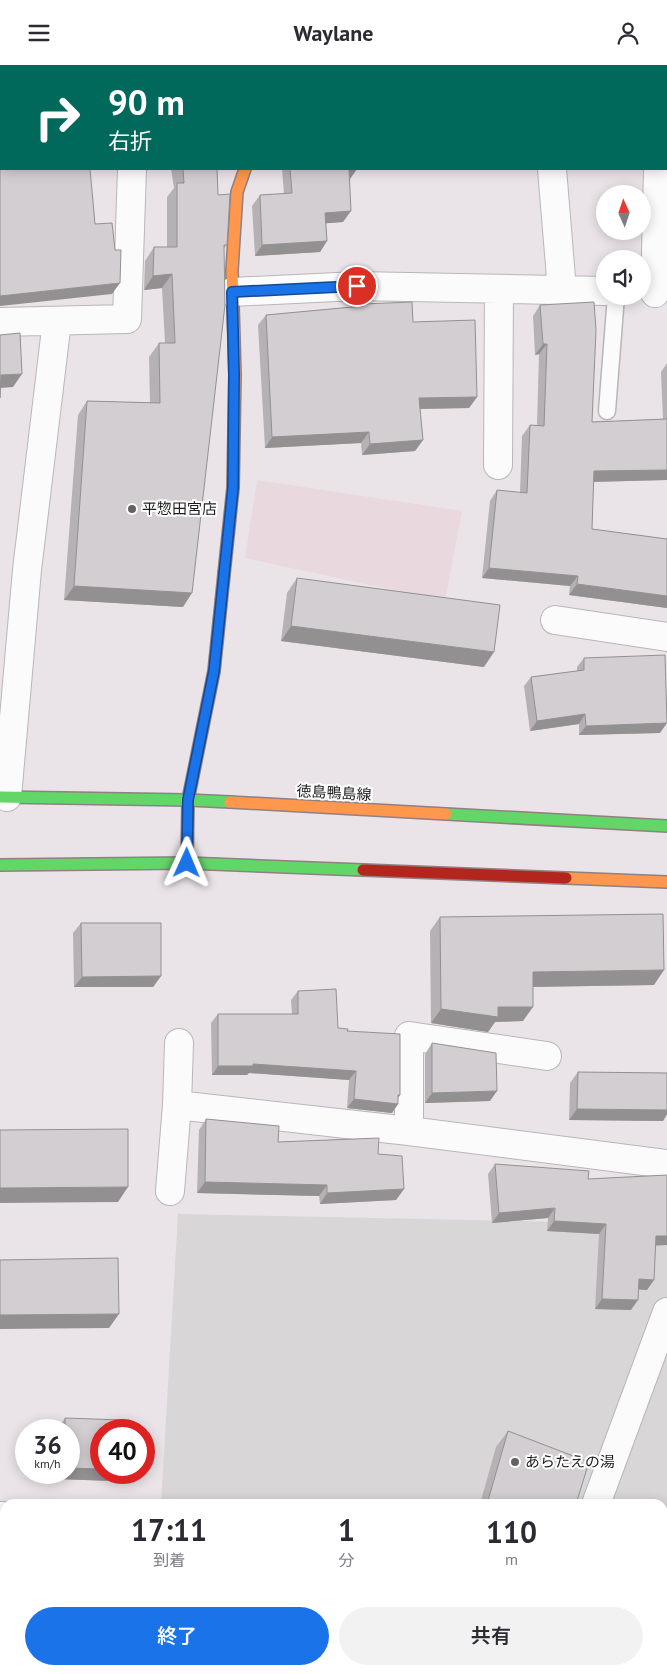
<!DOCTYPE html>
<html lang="ja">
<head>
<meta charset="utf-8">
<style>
  body { margin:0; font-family:"PT Sans","Noto Sans JP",sans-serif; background:#f2f2f3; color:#2b2b33; height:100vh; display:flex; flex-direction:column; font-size:19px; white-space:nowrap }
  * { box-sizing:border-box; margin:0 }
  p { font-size:16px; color:#7c7c81 }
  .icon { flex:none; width:28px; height:28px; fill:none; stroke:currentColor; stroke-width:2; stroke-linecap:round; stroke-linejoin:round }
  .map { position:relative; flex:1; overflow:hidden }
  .panel { position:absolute; left:0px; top:1434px; width:668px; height:176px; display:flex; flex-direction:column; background:#fff; border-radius:15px 15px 0 0; box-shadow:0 2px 12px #0003 }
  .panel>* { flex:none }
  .banner { position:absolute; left:0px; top:0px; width:668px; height:105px; box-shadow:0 2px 12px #0003; background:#00695c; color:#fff; overflow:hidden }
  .needle { width:32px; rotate:357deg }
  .fabs { position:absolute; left:596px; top:120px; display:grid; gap:10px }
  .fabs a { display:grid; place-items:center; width:55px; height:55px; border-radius:50%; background:#fff; box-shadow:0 2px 12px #0003; font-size:25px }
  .speed { position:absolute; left:15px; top:1354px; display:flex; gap:10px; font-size:25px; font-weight:700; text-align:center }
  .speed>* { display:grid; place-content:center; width:65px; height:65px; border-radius:50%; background:#fff; box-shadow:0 2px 12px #0003; line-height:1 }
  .speed small { font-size:12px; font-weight:400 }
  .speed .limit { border:8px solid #d22; background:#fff; color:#111 }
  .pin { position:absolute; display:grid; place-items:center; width:42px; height:42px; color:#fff; margin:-21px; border:2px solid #fff; border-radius:50%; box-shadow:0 1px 5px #0007 }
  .me { position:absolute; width:55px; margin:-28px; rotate:1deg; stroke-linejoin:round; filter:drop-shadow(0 0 4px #0008) }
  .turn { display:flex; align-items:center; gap:18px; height:105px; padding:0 25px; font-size:22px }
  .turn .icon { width:65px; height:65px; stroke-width:2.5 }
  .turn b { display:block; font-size:35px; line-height:42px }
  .eta { display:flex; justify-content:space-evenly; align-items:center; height:85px; text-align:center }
  .eta b { font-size:30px; font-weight:600; line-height:35px }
  .action { display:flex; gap:10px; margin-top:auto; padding:10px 25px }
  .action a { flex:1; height:58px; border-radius:30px; background:#1a73e8; color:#fff; font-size:20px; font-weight:600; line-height:58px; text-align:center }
  .action a+a { background:#f2f2f3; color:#2b2b33 }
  header { display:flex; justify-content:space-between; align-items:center; height:65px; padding:0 25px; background:#fff; font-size:22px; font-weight:600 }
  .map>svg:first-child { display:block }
  .residential { fill:#d9d6d8 }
  .farmland { fill:#e9d8de }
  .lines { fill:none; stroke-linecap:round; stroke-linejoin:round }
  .lane-casing { stroke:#b8b6b8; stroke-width:19 }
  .street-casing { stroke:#b8b6b8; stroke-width:30 }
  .fast-casing { stroke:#917f84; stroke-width:14 }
  .slow-casing { stroke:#917f84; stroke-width:14 }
  .jam-casing { stroke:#917f84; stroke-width:14 }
  .lane { stroke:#fcfbfc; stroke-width:16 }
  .street { stroke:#fcfbfc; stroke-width:28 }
  .fast { stroke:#63d668; stroke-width:11 }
  .slow { stroke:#ff974d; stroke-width:11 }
  .jam { stroke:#b3261e; stroke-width:11 }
  .wall { fill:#b5b1b4 }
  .shaded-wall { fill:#939092 }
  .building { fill:#d2ced1; stroke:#939092 }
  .route-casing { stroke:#114b97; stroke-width:12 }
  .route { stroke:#1a73e8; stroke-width:9 }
  .poi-dot { fill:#646263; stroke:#fff; stroke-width:2 }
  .labels { text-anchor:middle; stroke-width:4; stroke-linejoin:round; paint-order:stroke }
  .poi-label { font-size:15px; fill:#1c1c1c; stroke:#fff; text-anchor:start }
  .street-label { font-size:15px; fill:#1c1c1c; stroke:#fff }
</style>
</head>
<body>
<header><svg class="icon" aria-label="menu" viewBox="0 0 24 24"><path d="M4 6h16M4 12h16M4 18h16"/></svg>Waylane<svg class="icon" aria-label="person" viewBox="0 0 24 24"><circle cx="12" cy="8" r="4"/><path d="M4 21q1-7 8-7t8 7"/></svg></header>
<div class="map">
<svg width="667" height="1609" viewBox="0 0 667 1609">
  <rect width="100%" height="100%" fill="#eae4e8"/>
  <path class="residential" d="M178,1149l489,10v450h-111l-4,-4h110v-166h-501z"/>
  <path class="farmland" d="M257,415l205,31 -17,90 -200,-43z"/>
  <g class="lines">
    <g class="lane-casing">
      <path id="lane" d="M607,346l9,-115"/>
    </g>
    <g class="street-casing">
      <path id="street" d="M136,1v-1
        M264,1v-1
        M548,1l24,-1
        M552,104l10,121
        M232,227l125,-6 248,5
        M655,228l3,-124
        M0,257l127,-3 5,-150
        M498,400l1,-176
        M555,555l112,17
        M7,732l20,-227 30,-249
        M177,1040l232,26 258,33
        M409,1066v-95l138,20
        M170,1126l7,-86 2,-62
        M596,1439l71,-192
        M0,1451h5
        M42,1609v-4"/>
    </g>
    <g class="fast-casing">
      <path id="fast" d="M0,732l188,3 42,2
        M446,749l221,12
        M0,800l187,-2 176,7"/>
    </g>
    <g class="slow-casing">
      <path id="slow" d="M224,509l9,-86 2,-113 -3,-105 5,-78 8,-23
        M230,737l216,12
        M566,813l101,4"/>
    </g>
    <g class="jam-casing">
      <path id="jam" d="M187,798l1,-63 26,-129 10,-97
        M363,805l203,8"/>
    </g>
    <use href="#lane" class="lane"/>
    <use href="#street" class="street"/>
    <use href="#fast" class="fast"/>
    <use href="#slow" class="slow"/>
    <use href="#jam" class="jam"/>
  </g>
  <path class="wall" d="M182,0h69v1h-69z
    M171,104h46l1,26 9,50 -3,3 -41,359 -119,-7 14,-185 9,-14 63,2 -1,-46 10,-14h6l-3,-55 -18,2 1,-29 9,-14h13v-50l7,-9z
    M282,104h75l-8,10 -6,43 -17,1 1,18 -7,11 -65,4 -3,-50 8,-11 24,-1z
    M363,239l50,18 64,75 -8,11 -49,1 3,31 -8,11 -53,4 -1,-12 -96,5 -7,-123 8,-10 95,-9z
    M540,240l52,117 71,-3 -2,-47 6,-9v117l-74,2 -1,47 75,10v69l-98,-13 1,-9 -88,-8 8,-77 7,-11 23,3 2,-57 8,-11h7l2,-71 -4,1 -2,-39z
    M297,513l187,89 -203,-26 6,-48z
    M584,593l76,75 -81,2v-11l-49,7 -6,-45 7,-9 46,-6v-4z
    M440,852l214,68 -121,2 -10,34 -28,1 -7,10 -57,-9 -1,-92z
    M81,858l80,53 -8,11h-79l-1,-54z
    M298,926l40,37 9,3 53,64 -2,3v6l-6,9 -45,-5 2,-28 -100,-7 -2,2h-35l-1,-52 7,-9h74l-1,-14z
    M432,978l58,58 -65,2v-49z
    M578,1007l89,1v41l-4,7 -94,-1 1,-37z
    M206,1054l72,23 100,12 26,35 -8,11 -76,4 -1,-8 -122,-3 2,-63z
    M495,1099l93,15 67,67 -8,44 -9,-1 -7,21 -36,-1 4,-75 -52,-3 1,-13 -56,5 -4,-49z
    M65,1353l48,63 -57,-2 1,-6h12v-43h-11v-1z
    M508,1366l68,73h-96l16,-57z
    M77,1605h42v4h-42z"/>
  <path class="shaded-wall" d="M349,104h8l-7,10z
    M351,146l-8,11 -25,2 7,-11z
    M327,176l-7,11 -65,4 7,-11z
    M172,209l-10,14 -18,2 9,-14z
    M120,218l-8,11 -112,12v-10z
    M543,279h4l-8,10 -4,1z
    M22,309l-9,13 -13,1 1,-13z
    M477,332l-8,11 -57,1 7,-11z
    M369,367l-8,11 -96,5 7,-11z
    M423,375l-8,11 -53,4 8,-11z
    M667,405v10l-81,2 8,-11z
    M489,503l89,8 -8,10 -88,-8z
    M577,519l90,12v12l-98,-13z
    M74,521l118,7 -9,14 -119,-7z
    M291,561l203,26 -10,15 -203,-26z
    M585,649l-6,10 -49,7 7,-10z
    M667,658l-7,10 -81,2 7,-9z
    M664,905l-10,15 -131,2 10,-15z
    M161,911l-8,11h-79l8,-10z
    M498,942h35l-10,14 -28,1 -7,10 -57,-9 10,-14z
    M253,999l103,7 -7,9 -100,-7 -2,2h-35l6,-9z
    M497,1026l-7,10 -65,2 7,-10z
    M400,1030l-6,9h4l-6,9 -45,-5 7,-9z
    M577,1044l90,1v4l-4,7 -94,-1z
    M205,1117l122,3 -8,11 -122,-3z
    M128,1122l-10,15 -118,1v-15z
    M404,1124l-8,11 -76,4 7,-11z
    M555,1143l-7,10 -56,5 7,-10z
    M554,1156l52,3 -7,10 -52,-3z
    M656,1171h11v9l-18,1z
    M639,1214l15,1 -7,10 -15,-1z
    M602,1234l36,1 -7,10 -36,-1z
    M119,1249l-10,14 -109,1v-14z
    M69,1403l32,1v4h18l-6,8 -57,-2 5,-6h8z
    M0,1591l5,1v8l-5,-1z
    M178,1605h70l14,4h-69z
    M285,1605h13l11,4h-27z"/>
  <path class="building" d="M193,0h58v1h-58z
    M0,37h1v67h89l5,55 17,-1 3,27h6l-1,33 -120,13z
    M183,104h34l1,26 12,-1 -3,51h-3l1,60 -33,288 -118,-7 13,-185 73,2 -1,-60h16l-3,-69 -19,2 1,-29h23v-64h7z
    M290,104h63h-4l2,42 -26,2 2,28 -65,4 -2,-50 32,-2z
    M412,237l1,20 62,-2 2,77 -58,1 4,42 -53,4 -1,-12 -97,5 -6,-122 97,-9v-2z
    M594,237l2,28 -4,92 75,-3v51l-73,1 -2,58 75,10v57l-90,-12 1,-8 -89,-8 8,-78 30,3 3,-68 14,1 3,-82h-4l-3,-39z
    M20,268l2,41 -21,1 -1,23v-63z
    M297,513l203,27 -6,47 -203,-26z
    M665,590l2,68 -81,3 -1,-12 -48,7 -6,-44 53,-7v-12z
    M663,849l1,56 -131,2v35h-35v10l-57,-8 -1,-92z
    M81,858h80v53l-79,1z
    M336,924l2,39 10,1 -1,2 53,3v61h-2v9l-44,-5 2,-28 -103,-7v2h-35v-52h80v-23z
    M432,978l64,10 1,38 -65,2z
    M578,1007l89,1v37l-90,-1z
    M206,1054l73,7 -1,16 101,-4 -1,16 24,2 2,33 -77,4v-8l-122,-3z
    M128,1064v58l-128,1v-58z
    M495,1099l94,7 -1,8 79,-4v61h-11l-2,44 -15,-1 -1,21 -36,-1 4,-75 -52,-3 1,-13 -56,5z
    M118,1193l1,56 -119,1v-55z
    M65,1353l57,2v10h-21v39l-32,-1v-38h-4z
    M508,1366l81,31 -13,42h-89z
    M0,1489h5v103l-5,-1z
    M88,1605h31v4h-31z
    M248,1605h38l-1,4h-23z
    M298,1605h248l5,3h7l5,-3h71l-1,4h-324z"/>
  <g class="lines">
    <g class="route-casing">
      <path id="route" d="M187,798l1,-63 26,-129 19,-183 1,-113 -2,-83 125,-6"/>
    </g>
    <use href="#route" class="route"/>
  </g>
  <g class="poi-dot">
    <circle cx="132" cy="444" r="5"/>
    <circle cx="515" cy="1397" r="5"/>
  </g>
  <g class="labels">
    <g class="poi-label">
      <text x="142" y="449">平惣田宮店</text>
      <text x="525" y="1402">あらたえの湯</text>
    </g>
    <g class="street-label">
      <text transform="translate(334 728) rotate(3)" y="5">徳島鴨島線</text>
    </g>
  </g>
</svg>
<div class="fabs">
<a><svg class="needle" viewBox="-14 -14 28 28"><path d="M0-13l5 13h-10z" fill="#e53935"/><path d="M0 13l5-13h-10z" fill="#7c7c81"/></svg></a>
<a><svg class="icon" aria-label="sound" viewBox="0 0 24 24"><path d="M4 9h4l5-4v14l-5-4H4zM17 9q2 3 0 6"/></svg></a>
</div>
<div class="speed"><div>36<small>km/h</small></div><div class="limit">40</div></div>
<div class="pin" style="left:357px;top:221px;background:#d93025"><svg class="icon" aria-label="arrive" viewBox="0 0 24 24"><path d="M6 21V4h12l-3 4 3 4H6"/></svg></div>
<svg class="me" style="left:187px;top:798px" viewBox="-20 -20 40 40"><path d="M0-17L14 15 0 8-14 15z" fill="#1a73e8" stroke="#fff" stroke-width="4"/></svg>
<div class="banner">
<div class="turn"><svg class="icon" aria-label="right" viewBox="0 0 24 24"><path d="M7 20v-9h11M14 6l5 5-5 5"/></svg><div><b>90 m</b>右折</div></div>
</div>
<section class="panel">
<div class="eta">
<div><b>17:11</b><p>到着</p></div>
<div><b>1</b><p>分</p></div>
<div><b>110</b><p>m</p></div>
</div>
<div class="action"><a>終了</a><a>共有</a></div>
</section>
</div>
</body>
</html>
